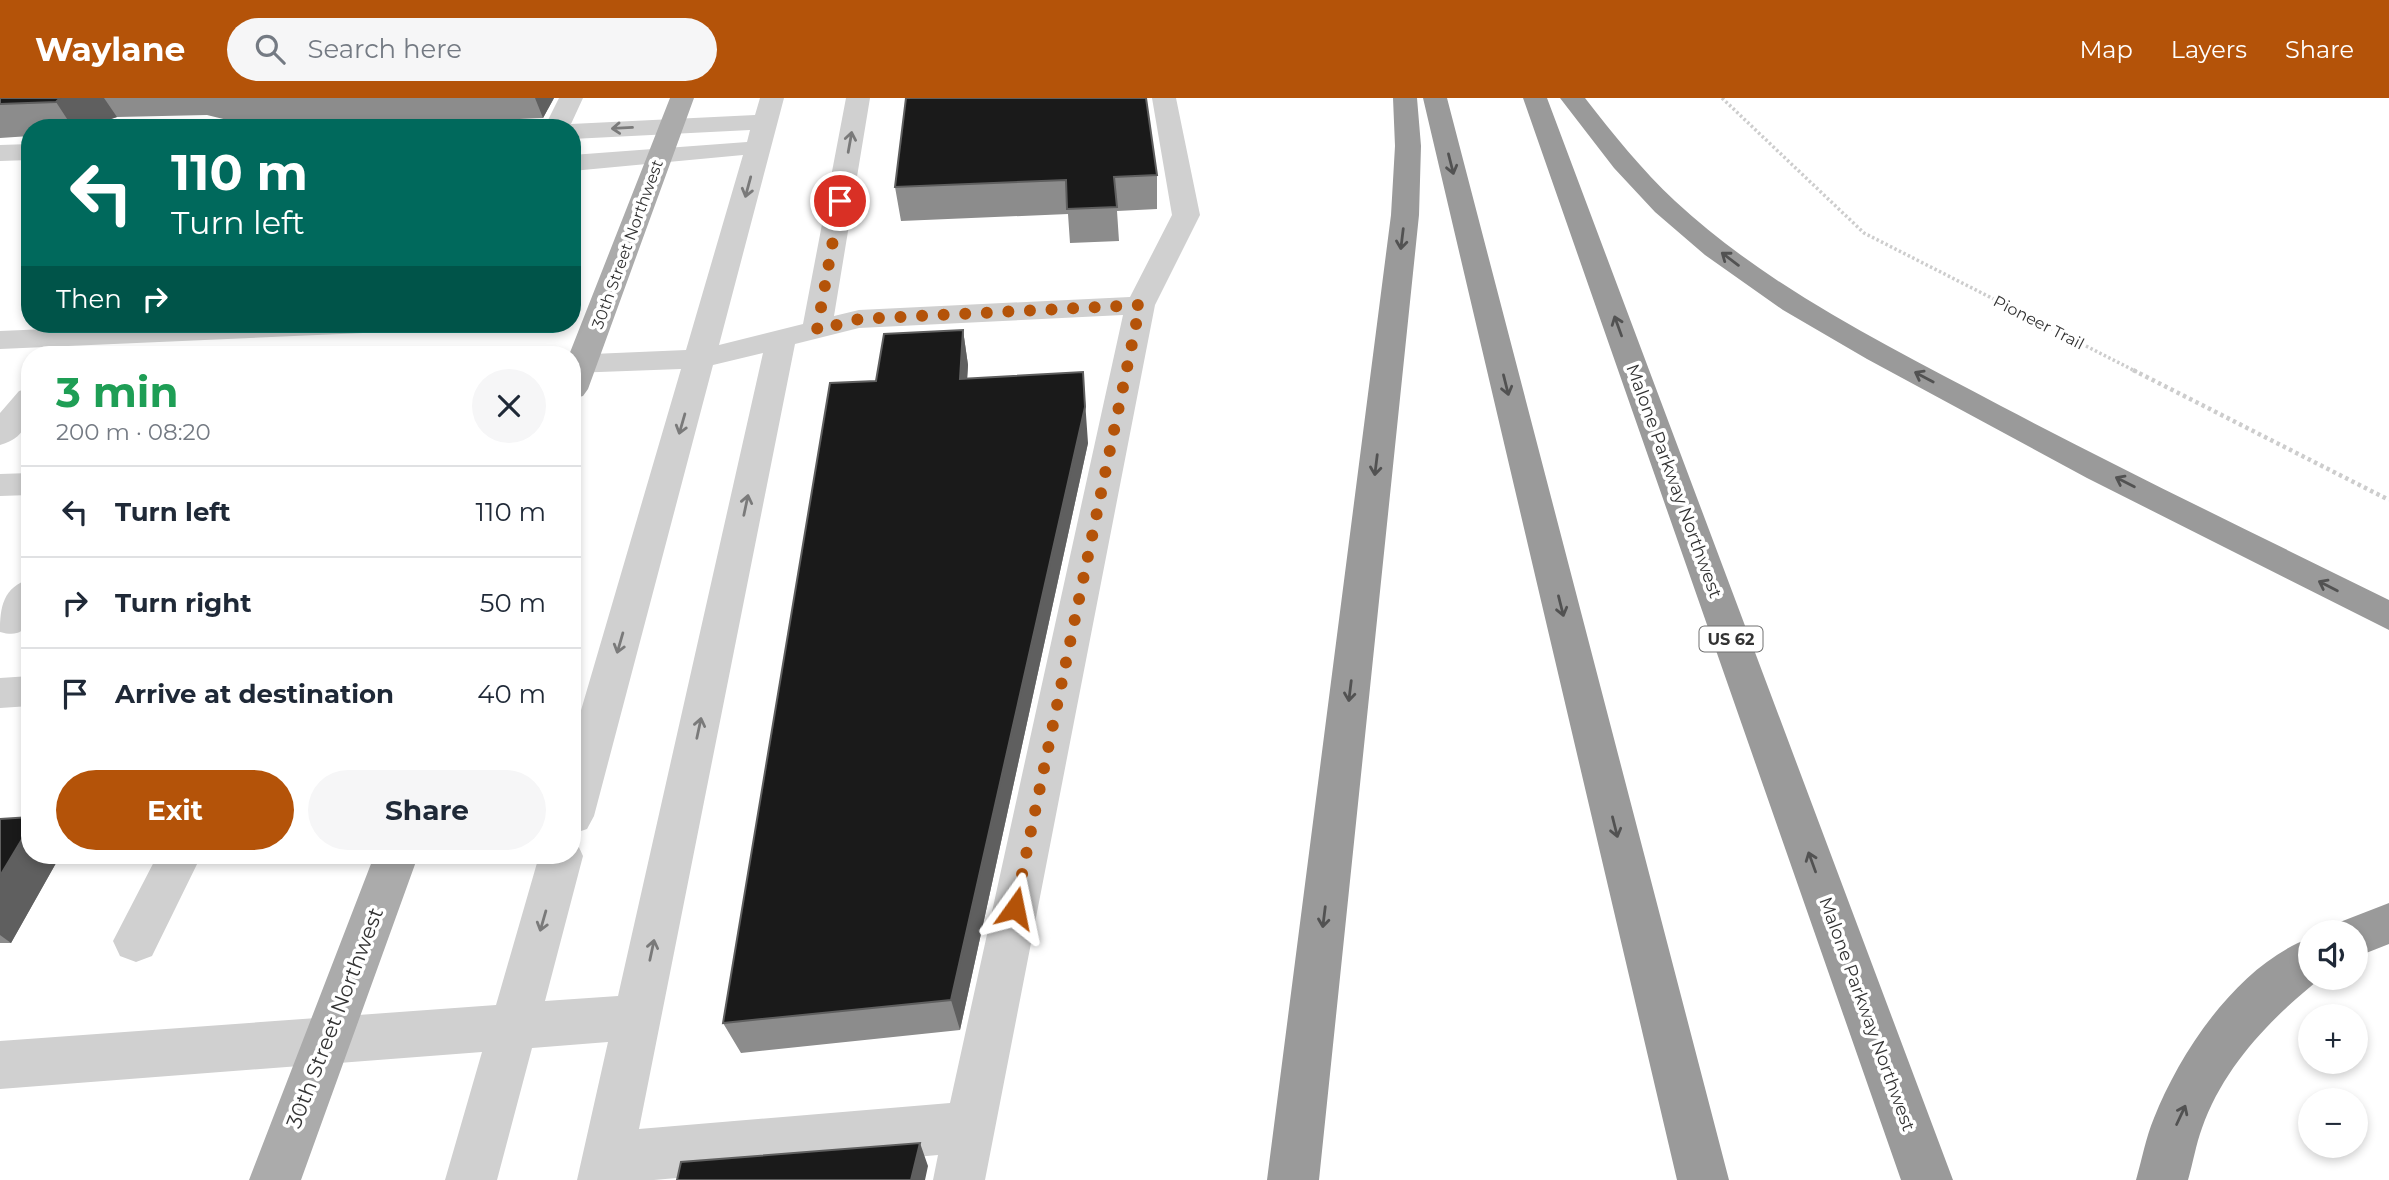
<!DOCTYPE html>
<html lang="en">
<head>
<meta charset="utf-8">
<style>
  body { margin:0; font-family:Montserrat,sans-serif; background:#f6f6f7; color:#1f2937; height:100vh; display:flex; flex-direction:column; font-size:26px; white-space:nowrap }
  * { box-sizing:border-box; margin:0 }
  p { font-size:23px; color:#747a83 }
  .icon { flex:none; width:38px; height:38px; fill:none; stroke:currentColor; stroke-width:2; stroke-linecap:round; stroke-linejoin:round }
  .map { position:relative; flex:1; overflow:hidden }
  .sheet { position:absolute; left:21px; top:248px; width:560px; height:518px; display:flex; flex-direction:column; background:#fff; border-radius:28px; box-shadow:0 4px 10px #0003 }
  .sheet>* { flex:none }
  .top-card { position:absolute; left:21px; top:21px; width:560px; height:214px; border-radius:28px; box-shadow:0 4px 10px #0003; background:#00695c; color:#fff; overflow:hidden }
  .fabs { position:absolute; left:2298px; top:822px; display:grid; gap:14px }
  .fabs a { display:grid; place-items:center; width:70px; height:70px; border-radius:50%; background:#fff; box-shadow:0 4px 10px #0003; font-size:35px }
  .pin { position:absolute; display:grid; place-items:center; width:60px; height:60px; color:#fff; margin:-30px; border:4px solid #fff; border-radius:50%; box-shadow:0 2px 7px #0007 }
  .me { position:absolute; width:77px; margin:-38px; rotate:12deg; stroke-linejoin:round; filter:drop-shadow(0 0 5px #0008) }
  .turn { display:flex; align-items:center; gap:24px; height:147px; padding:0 35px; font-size:32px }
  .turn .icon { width:91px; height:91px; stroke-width:2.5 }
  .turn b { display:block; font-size:49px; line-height:60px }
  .then { display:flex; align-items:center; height:66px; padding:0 35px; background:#0003; gap:14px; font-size:26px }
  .round { display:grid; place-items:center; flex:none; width:74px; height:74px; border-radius:37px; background:#f6f6f7 }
  .overview { display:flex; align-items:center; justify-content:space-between; height:119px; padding:0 35px }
  h1 { font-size:42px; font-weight:700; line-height:52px; color:#1e9e55 }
  .action { display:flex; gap:14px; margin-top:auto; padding:14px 35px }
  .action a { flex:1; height:80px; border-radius:42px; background:#b45309; color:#fff; font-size:28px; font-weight:700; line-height:80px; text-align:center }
  .action a+a { background:#f6f6f7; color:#1f2937 }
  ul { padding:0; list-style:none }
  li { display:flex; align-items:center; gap:21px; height:91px; padding:0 35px; border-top:2px solid #e0e1e3 }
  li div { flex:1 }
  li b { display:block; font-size:26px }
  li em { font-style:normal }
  header { display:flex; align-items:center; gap:42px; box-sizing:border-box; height:98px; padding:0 35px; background:#b45309; color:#fff }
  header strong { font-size:33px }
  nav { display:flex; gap:38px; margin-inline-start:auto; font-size:24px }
  .search { width:490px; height:63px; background:#f6f6f7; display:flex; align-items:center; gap:18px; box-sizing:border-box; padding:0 24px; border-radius:38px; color:#747a83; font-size:26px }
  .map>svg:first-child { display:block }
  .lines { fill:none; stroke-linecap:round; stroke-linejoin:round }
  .path-far1 { stroke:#cdcdcd; stroke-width:3.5; stroke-dasharray:2.5 2.5; stroke-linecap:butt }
  .path { stroke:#cdcdcd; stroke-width:4.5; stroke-dasharray:3.5 3.5; stroke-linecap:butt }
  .minor { fill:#d0d0d0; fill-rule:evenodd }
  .major { fill:#ababab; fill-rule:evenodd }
  .highway { fill:#9a9a9a; fill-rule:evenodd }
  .wall { fill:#8c8c8c }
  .shaded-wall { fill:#5f5f5f }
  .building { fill:#1a1a1a; stroke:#5f5f5f; stroke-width:2 }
  .oneway { stroke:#7a7a7a }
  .oneway2 { stroke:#525252 }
  .route { stroke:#b45309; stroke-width:12; stroke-dasharray:0 21.6 }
  .labels { text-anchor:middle; stroke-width:7; stroke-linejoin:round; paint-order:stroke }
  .far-street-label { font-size:16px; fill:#333; stroke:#fff }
  .shield { fill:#fff; stroke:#707070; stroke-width:2 }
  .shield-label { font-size:16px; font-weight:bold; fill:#333 }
  .street-label { font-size:18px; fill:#333; stroke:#fff }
  .near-street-label { font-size:21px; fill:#333; stroke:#fff }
</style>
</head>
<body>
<header>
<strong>Waylane</strong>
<div class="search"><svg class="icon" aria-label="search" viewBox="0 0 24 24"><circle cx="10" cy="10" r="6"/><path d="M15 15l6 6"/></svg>Search here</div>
<nav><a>Map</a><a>Layers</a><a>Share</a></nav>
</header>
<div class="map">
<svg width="2389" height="1082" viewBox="0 0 2389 1082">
  <rect width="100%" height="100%" fill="#fff"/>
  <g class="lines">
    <path class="path-far1" d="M1722,0l142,135 273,139"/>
    <path class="path" d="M2133,272l256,130"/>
    <path class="minor" d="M559,0h24l-12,26 184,-9 5,-17h24l-65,247 84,-21 43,-226h24l-36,218 25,-6 271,-13 42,-82 -20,-117h24l24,117 -45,90 -170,875h-52l5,-25 -284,25h-77l31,-138 -76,6 -35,132h-52l37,-128 -482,37v-48l496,-36 43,-149h33v-15l5,2 6,13 -38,145 73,-5 145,-643 -50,12 -119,451 -7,13 -15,5v-93l109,-372 -109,4v-18h-3l117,-5 57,-195 -171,16v-16l175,-13 3,-12 -178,9v-11h-28zM1123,217l-173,788 -311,26 156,-785 64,-16z
      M30,46v16l-30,1v-16z
      M161,226h217l-4,6 -11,3 -363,16v-18z
      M30,290c0,26 0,49 -30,57v-32l19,-22z
      M30,375v22l-30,1v-22z
      M30,481c0,23 8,64 -30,53 0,-25 3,-45 30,-53z
      M30,578v30l-30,2v-30z
      M157,758h44l-49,100 -16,6 -16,-6 -7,-15z"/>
    <path class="major" d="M670,0h24l-106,291 -5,7 -11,3v-44h-3z
      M374,758h44l-117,324h-52z"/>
    <path class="highway" d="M1393,0h24l4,48 -2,69 -100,965h-52l124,-965 4,-69z
      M1423,0h24l282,1082h-52z
      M1523,0h24l406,1082h-52z
      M1560,0h25c28,36 57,72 90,103 95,88 213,145 326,205 128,67 258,130 388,194v30l-302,-152 -220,-119 -84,-49 -78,-55 -50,-43 -41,-44z
      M2389,805v41l-33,13v-24h-21l5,-11z
      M2310,840v40h11c-50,40 -97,88 -119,150 -6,16 -9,35 -14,52h-52c6,-21 10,-43 18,-62 27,-68 85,-154 156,-180z"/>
  </g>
  <path class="wall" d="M0,0h554l-11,20 -253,10h-30l-53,-13 -90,2 -33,11h-54v8l-30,2z
    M1157,77v34l-40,2 2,30 -49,2 -2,-29 -167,7 -6,-34z
    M963,232l5,35 -1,14 121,64 -128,587 -219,23 -18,-30 153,-642z
    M0,721l30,37h30l-49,87h-11z"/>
  <path class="shaded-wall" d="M60,0h44l13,19 -33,11h-11l-17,-26z
    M535,0h19l-11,20z
    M963,232l5,35 -3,50 -5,-36z
    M1083,274l5,71 -128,587 -9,-30z
    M30,728v30h30l-49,87 -11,-8v-59z
    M920,1045l8,23 -3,14h-14z"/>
  <path class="building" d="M0,0h60l-4,4 -56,2z
    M906,0h240l11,77 -43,2 3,30 -50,2 -1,-29 -171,7z
    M963,232l-3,49 123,-7 2,35 -134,593 -228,23 107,-640 46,-2 8,-47z
    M30,719v9l-30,50v-57z
    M920,1045l-9,37h-234l4,-18z"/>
  <defs><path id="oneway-shaft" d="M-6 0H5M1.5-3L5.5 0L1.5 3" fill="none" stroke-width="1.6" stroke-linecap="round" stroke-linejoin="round" transform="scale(1.75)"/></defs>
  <g class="oneway">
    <use href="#oneway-shaft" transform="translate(622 30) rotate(177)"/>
    <use href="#oneway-shaft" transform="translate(850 44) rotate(-80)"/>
    <use href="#oneway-shaft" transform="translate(748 89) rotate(105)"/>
    <use href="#oneway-shaft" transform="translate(682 326) rotate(106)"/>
    <use href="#oneway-shaft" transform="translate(746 407) rotate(-78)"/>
    <use href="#oneway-shaft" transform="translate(620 545) rotate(106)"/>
    <use href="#oneway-shaft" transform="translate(699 630) rotate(-78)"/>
    <use href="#oneway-shaft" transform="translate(543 823) rotate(106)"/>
    <use href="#oneway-shaft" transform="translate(652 852) rotate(-78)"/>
  </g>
  <g class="oneway2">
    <use href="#oneway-shaft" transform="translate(1451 66) rotate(76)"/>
    <use href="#oneway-shaft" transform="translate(1402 141) rotate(97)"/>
    <use href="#oneway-shaft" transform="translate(1730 161) rotate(-143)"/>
    <use href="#oneway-shaft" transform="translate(1618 228) rotate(-110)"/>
    <use href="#oneway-shaft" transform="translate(1924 279) rotate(-152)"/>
    <use href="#oneway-shaft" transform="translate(1506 287) rotate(76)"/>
    <use href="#oneway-shaft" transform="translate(1376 367) rotate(97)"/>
    <use href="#oneway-shaft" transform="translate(2125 384) rotate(-153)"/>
    <use href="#oneway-shaft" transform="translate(2328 488) rotate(-153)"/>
    <use href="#oneway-shaft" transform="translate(1561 508) rotate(76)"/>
    <use href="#oneway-shaft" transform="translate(1350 593) rotate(97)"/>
    <use href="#oneway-shaft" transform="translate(1615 729) rotate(76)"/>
    <use href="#oneway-shaft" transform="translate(1812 764) rotate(-110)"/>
    <use href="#oneway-shaft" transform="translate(1324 819) rotate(97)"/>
    <use href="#oneway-shaft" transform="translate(2181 1017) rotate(-65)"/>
  </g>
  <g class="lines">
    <path class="route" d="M840,103l-23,129 42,-11 281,-14 -125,603"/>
  </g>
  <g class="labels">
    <g class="far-street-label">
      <text transform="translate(627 146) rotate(-70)" y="6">30th Street Northwest</text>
      <text transform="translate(2039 224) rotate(27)" y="6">Pioneer Trail</text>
    </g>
    <rect class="shield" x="1699.5" y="528.5" width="63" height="25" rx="5"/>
    <g class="shield-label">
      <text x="1731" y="547">US 62</text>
    </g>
    <g class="street-label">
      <text transform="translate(1674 383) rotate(70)" y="6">Malone Parkway Northwest</text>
      <text transform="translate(1867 916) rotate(70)" y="6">Malone Parkway Northwest</text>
    </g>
    <g class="near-street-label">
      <text transform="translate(335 920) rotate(-69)" y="7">30th Street Northwest</text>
    </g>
  </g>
</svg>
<div class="fabs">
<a><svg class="icon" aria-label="sound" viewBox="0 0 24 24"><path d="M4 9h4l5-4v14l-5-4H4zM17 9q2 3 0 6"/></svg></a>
<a>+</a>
<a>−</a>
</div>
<div class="pin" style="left:840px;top:103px;background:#d93025"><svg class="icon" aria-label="arrive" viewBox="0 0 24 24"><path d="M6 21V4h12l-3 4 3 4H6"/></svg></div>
<svg class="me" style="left:1015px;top:810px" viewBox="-20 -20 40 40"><path d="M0-17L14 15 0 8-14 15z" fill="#b45309" stroke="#fff" stroke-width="4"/></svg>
<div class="top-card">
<div class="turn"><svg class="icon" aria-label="left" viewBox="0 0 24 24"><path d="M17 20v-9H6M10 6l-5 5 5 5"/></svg><div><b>110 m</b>Turn left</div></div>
<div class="then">Then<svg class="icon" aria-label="right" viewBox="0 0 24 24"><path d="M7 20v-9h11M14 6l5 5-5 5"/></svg></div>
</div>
<section class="sheet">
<div class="overview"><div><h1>3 min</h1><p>200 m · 08:20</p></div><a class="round"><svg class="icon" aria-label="close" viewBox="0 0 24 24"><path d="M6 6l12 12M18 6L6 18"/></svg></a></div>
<ul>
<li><svg class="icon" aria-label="left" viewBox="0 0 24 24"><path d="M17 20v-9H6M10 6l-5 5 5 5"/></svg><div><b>Turn left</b></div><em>110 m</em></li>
<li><svg class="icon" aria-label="right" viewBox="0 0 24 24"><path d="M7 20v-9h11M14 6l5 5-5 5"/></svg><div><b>Turn right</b></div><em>50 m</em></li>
<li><svg class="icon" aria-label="arrive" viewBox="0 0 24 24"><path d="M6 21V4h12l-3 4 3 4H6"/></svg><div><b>Arrive at destination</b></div><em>40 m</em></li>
</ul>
<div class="action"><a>Exit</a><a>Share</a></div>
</section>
</div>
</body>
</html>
